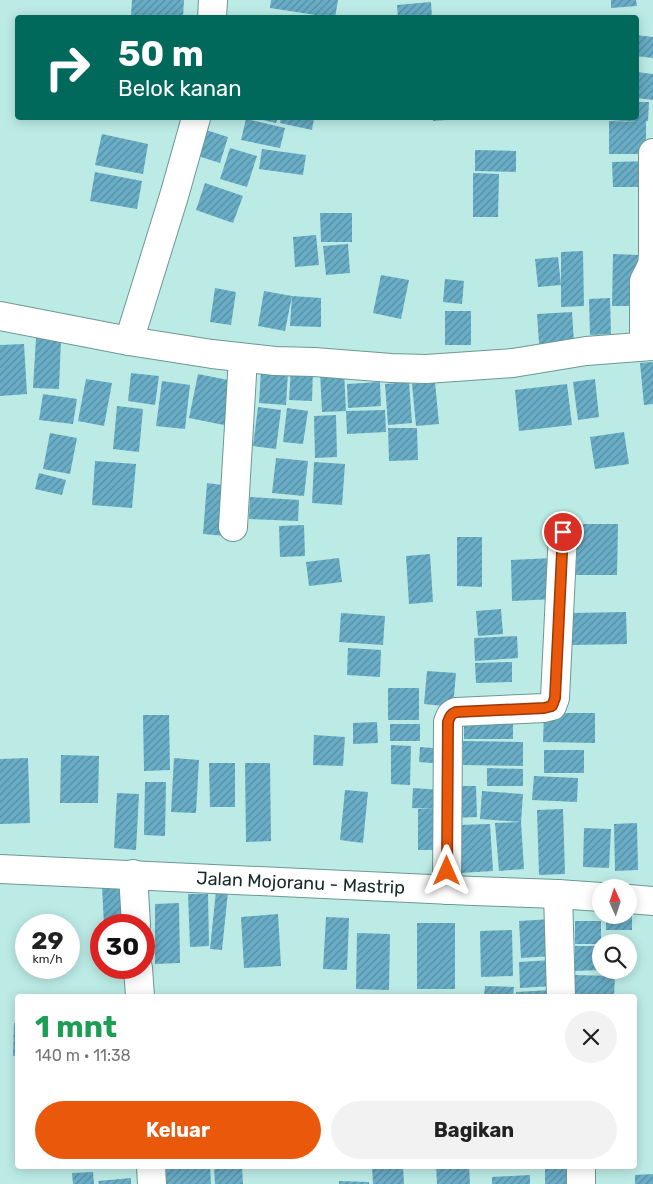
<!DOCTYPE html>
<html lang="id">
<head>
<meta charset="utf-8">
<style>
  body { margin:0; font-family:Rubik,sans-serif; background:#f2f2f2; color:#222; height:100vh; display:flex; flex-direction:column; font-size:19px; white-space:nowrap }
  * { box-sizing:border-box; margin:0 }
  p { font-size:16px; color:#767676 }
  .icon { flex:none; width:28px; height:28px; fill:none; stroke:currentColor; stroke-width:2; stroke-linecap:round; stroke-linejoin:round }
  .map { position:relative; flex:1; overflow:hidden }
  .sheet { position:absolute; left:15px; top:994px; width:622px; height:175px; display:flex; flex-direction:column; background:#fff; border-radius:5px; box-shadow:0 2px 12px #0003 }
  .sheet>* { flex:none }
  .banner { position:absolute; left:15px; top:15px; width:624px; height:105px; border-radius:5px; box-shadow:0 2px 12px #0003; background:#00695c; color:#fff; overflow:hidden }
  .needle { width:32px; rotate:357deg }
  .controls { position:absolute; left:592px; top:879px; display:grid; gap:10px }
  .controls a { display:grid; place-items:center; width:45px; height:45px; border-radius:50%; background:#fff; box-shadow:0 2px 12px #0003; font-size:25px }
  .speed { position:absolute; left:15px; top:914px; display:flex; gap:10px; font-size:25px; font-weight:700; text-align:center }
  .speed>* { display:grid; place-content:center; width:65px; height:65px; border-radius:50%; background:#fff; box-shadow:0 2px 12px #0003; line-height:1 }
  .speed small { font-size:12px; font-weight:400 }
  .speed .limit { border:8px solid #d22; background:#fff; color:#111 }
  .pin { position:absolute; display:grid; place-items:center; width:42px; height:42px; color:#fff; margin:-21px; border:2px solid #fff; border-radius:50%; box-shadow:0 1px 5px #0007 }
  .me { position:absolute; width:55px; margin:-28px; rotate:0deg; stroke-linejoin:round; filter:drop-shadow(0 0 4px #0008) }
  .turn { display:flex; align-items:center; gap:18px; height:105px; padding:0 20px; font-size:22px }
  .turn .icon { width:65px; height:65px; stroke-width:2.5 }
  .turn b { display:block; font-size:35px; line-height:42px }
  .round { display:grid; place-items:center; flex:none; width:52px; height:52px; border-radius:26px; background:#f2f2f2 }
  .head { display:flex; align-items:center; justify-content:space-between; height:85px; padding:0 20px }
  h1 { font-size:30px; font-weight:700; line-height:38px; color:#1e9e55 }
  .button { display:flex; gap:10px; margin-top:auto; padding:10px 20px }
  .button a { flex:1; height:58px; border-radius:30px; background:#ea580c; color:#fff; font-size:20px; font-weight:700; line-height:58px; text-align:center }
  .button a+a { background:#f2f2f2; color:#222 }
  .map>svg:first-child { display:block }
  .building { fill:url(#building-hatch) }
  .lines { fill:none; stroke-linecap:round; stroke-linejoin:round }
  .minor-casing { stroke:#6b9894; stroke-width:30 }
  .minor { stroke:#fff; stroke-width:28 }
  .route-casing { stroke:#983908; stroke-width:12 }
  .route { stroke:#ea580c; stroke-width:9 }
  .labels { text-anchor:middle; stroke-width:5; stroke-linejoin:round; paint-order:stroke }
  .street-label { font-size:18px; fill:#172928; stroke:#fff }
</style>
</head>
<body>
<div class="map">
<svg width="653" height="1184" viewBox="0 0 653 1184">
  <defs>
    <pattern id="building-hatch" width="6" height="6" patternUnits="userSpaceOnUse" patternTransform="scale(1.25)"><rect width="6" height="6" fill="#69adc6"/><path d="M-1 1l2-2M0 6l6-6M5 7l2-2" fill="none" stroke="#558da1"/></pattern>
  </defs>
  <rect width="100%" height="100%" fill="#bcebe6"/>
  <path class="building" d="M132,0h52l-1,18 -52,-2z
    M271,0h67l-3,18 -65,-10z
    M611,0h25l1,6 -26,2z
    M431,2l1,16h-34l-1,-13z
    M636,35l17,2v21l-17,-2z
    M636,72l17,2v26l-17,-2z
    M636,102h13l-1,19h-2v33h-37v-33l32,1 -31,-2v-2h26z
    M254,118h24l-2,5z
    M281,118h33l-2,12 -32,-7z
    M433,118h25v1l-25,2z
    M246,119l39,9 -5,20 -39,-8z
    M206,130l22,7 -8,26 -22,-7z
    M102,134l46,10 -5,30 -48,-9z
    M230,148l27,8 -10,31 -27,-8z
    M262,149l44,6 -3,20 -44,-6z
    M475,150l41,1v21l-41,-1z
    M652,161v26h-39l-1,-25z
    M95,172l47,9 -5,28 -47,-8z
    M473,173l26,1 -1,43h-25z
    M205,183l38,13 -10,27 -37,-13z
    M320,213h32v29h-31z
    M316,235l3,30 -24,2 -2,-30z
    M348,244l2,29 -24,2 -3,-29z
    M583,251l1,55 -23,1v-55z
    M613,254l26,1v51h-27z
    M558,257l3,28 -23,2 -3,-28z
    M381,275l28,5 -8,39 -28,-6z
    M445,279l19,2 -2,23 -19,-2z
    M215,288l21,4 -5,33 -21,-3z
    M264,291l28,5 -7,35 -27,-5z
    M292,296l29,2v29l-31,-1z
    M610,298l1,36 -21,1 -1,-36z
    M445,311h26v34h-26z
    M572,312l2,30 -35,2 -2,-30z
    M36,338l25,1 -2,50 -26,-1z
    M24,344l3,50 -27,2v-51z
    M653,362v42l-9,1 -4,-42z
    M291,368l22,1 -1,32 -23,-1z
    M261,370l27,2 -2,33 -27,-2z
    M344,371l2,40 39,-1 1,22 -39,2 -1,-23 -24,1 -2,-40z
    M131,373l28,3 -4,29 -27,-4z
    M198,374l40,8 -9,44 -40,-8z
    M86,379l26,4 -8,43 -26,-5z
    M595,379l4,38 -21,3 -5,-38z
    M162,381l28,4 -5,44 -29,-3z
    M380,382l1,24 -33,2 -1,-24z
    M409,382l3,41 -24,2 -3,-41z
    M435,382l4,42 -23,2 -4,-42z
    M567,384l5,41 -53,6 -4,-41z
    M43,394l34,5 -4,25 -34,-4z
    M117,406l26,3 -4,43 -26,-3z
    M258,407l23,3 -5,39 -23,-3z
    M287,408l21,3 -5,33 -20,-2z
    M336,415l1,42 -22,1 -1,-42z
    M388,428h29l1,32 -29,1z
    M624,432l5,32 -34,5 -5,-32z
    M50,433l27,5 -7,36 -27,-5z
    M276,458l32,3 -4,35 -32,-3z
    M95,461l41,3 -4,44 -40,-3z
    M314,462l31,2 -3,41 -30,-2z
    M39,473l27,7 -4,15 -27,-6z
    M207,483l23,3 -4,50 -23,-2z
    M250,497l49,3 -1,21 -49,-2z
    M577,524h41l-1,51h-41z
    M304,525l1,31 -25,1 -1,-31z
    M457,537h25v50l-25,-1z
    M430,554l3,48 -24,2 -3,-48z
    M339,558l3,24 -33,4 -3,-24z
    M553,558l2,41 -43,2 -1,-41z
    M501,609l2,25 -25,2 -2,-25z
    M626,612l1,32 -55,1 -1,-32z
    M341,613l44,3 -2,29 -44,-3z
    M517,636l1,22 -43,3 -1,-23z
    M348,648l33,2 -1,27 -33,-2z
    M512,662v20l-36,1 -1,-20z
    M427,671l29,2 -3,34 -29,-3z
    M388,688h31v32h-31z
    M544,713h51v30l-52,-1z
    M143,715h26l1,55 -26,1z
    M464,716h49v23h-49z
    M377,722l1,21 -25,1v-21z
    M390,724h30v17h-30z
    M314,735l31,2 -2,29 -30,-1z
    M463,741l60,1v24l-60,-1z
    M391,745l20,1 -1,39 -19,-1z
    M420,747l25,2 -1,15 -25,-2z
    M544,750h40v23h-40z
    M61,755l38,1 -1,47h-38z
    M28,758l2,65 -30,1v-65z
    M174,758l25,2 -3,53 -25,-1z
    M209,763h26v44h-25z
    M245,763h25l1,78 -25,1z
    M487,768l36,1v17h-36z
    M534,776l44,2 -1,24 -45,-2z
    M145,782h21l-1,54 -21,-1z
    M451,786h25l1,31 -25,1z
    M413,788l30,2 -5,60h-20v-41h18l-24,-1z
    M345,790l23,2 -5,51 -23,-3z
    M482,791l41,3 -2,28 3,47 -25,2 -4,-48 26,-1 -41,-3z
    M117,793l22,1 -3,56 -22,-2z
    M563,809l2,65 -26,1 -2,-65z
    M637,823l1,47 -23,1 -1,-47z
    M490,824l3,47 -33,2 -2,-48z
    M584,828l27,1 -2,39 -26,-1z
    M125,884l2,41h-23l-2,-39z
    M216,891l12,1 -6,58 -12,-1z
    M188,894h20l1,52 -19,1z
    M179,903l1,60 -25,1v-60z
    M629,903h3v27h-26v-15h23z
    M278,914l3,52 -37,2 -3,-51z
    M326,917l23,1 -2,52 -24,-1z
    M552,919l1,37 -32,2 -2,-37z
    M575,921h26v23h-26z
    M417,923h38v66h-38z
    M512,930l1,46 -32,1 -1,-46z
    M357,933l33,1 -1,56 -33,-1z
    M575,946h26v24l-26,1z
    M552,960l1,26 -33,2 -1,-26z
    M573,975l42,1 -1,20h-42z
    M485,986l29,1 -1,9h-29z
    M552,990l1,6h-37v-4z
    M14,1023h4v33h-5z
    M166,1166h44l1,18h-45z
    M214,1166h28l1,18h-28z
    M372,1166h31l1,18h-31z
    M436,1166h33l1,18h-33z
    M545,1166h30v18h-30z
    M93,1172l1,12h-21l-1,-11z
    M653,1174v10h-18v-9z
    M530,1175v9h-38v-7z
    M131,1178v6h-32l-1,-3z
    M339,1181l30,1v2h-30z"/>
  <g class="lines">
    <g class="minor-casing">
      <g id="minor">
        <path d="M212,18l1,-18"/>
        <path d="M0,316l129,25 83,13 63,7 39,1 77,6 35,1 87,-6 73,-12 67,-5"/>
        <path d="M129,341l45,-145 22,-78"/>
        <path d="M644,346v-65l8,-16 1,-10v-102"/>
        <path d="M233,527l10,-169"/>
        <path id="s1" d="M0,869l473,22 85,3 43,3"/>
        <path d="M133,874l3,51"/>
        <path d="M447,890l1,-168c2,-6 3,-8 8,-10l88,-4 8,-2 3,-8 8,-166"/>
        <path d="M558,894l3,102"/>
        <path d="M629,899l24,2"/>
        <path d="M138,968l2,28"/>
        <path d="M151,1166l1,18"/>
        <path d="M581,1166v18"/>
      </g>
    </g>
    <use href="#minor" class="minor"/>
  </g>
  <g class="lines">
    <g class="route-casing">
      <path id="route" d="M447,871l1,-149c2,-6 3,-8 8,-10l88,-4 8,-2 3,-8 8,-166"/>
    </g>
    <use href="#route" class="route"/>
  </g>
  <g class="labels">
    <g class="street-label">
      <text dy="6" stroke="none"><textPath href="#s1" startOffset="301">Jalan Mojoranu - Mastrip</textPath></text>
    </g>
  </g>
</svg>
<div class="controls">
<a><svg class="needle" viewBox="-14 -14 28 28"><path d="M0-13l5 13h-10z" fill="#e53935"/><path d="M0 13l5-13h-10z" fill="#767676"/></svg></a>
<a><svg class="icon" aria-label="search" viewBox="0 0 24 24"><circle cx="10" cy="10" r="6"/><path d="M15 15l6 6"/></svg></a>
</div>
<div class="speed"><div>29<small>km/h</small></div><div class="limit">30</div></div>
<div class="pin" style="left:563px;top:532px;background:#d93025"><svg class="icon" aria-label="arrive" viewBox="0 0 24 24"><path d="M6 21V4h12l-3 4 3 4H6"/></svg></div>
<svg class="me" style="left:447px;top:871px" viewBox="-20 -20 40 40"><path d="M0-17L14 15 0 8-14 15z" fill="#ea580c" stroke="#fff" stroke-width="4"/></svg>
<div class="banner">
<div class="turn"><svg class="icon" aria-label="right" viewBox="0 0 24 24"><path d="M7 20v-9h11M14 6l5 5-5 5"/></svg><div><b>50 m</b>Belok kanan</div></div>
</div>
<section class="sheet">
<div class="head"><div><h1>1 mnt</h1><p>140 m · 11:38</p></div><a class="round"><svg class="icon" aria-label="close" viewBox="0 0 24 24"><path d="M6 6l12 12M18 6L6 18"/></svg></a></div>
<div class="button"><a>Keluar</a><a>Bagikan</a></div>
</section>
</div>
</body>
</html>
